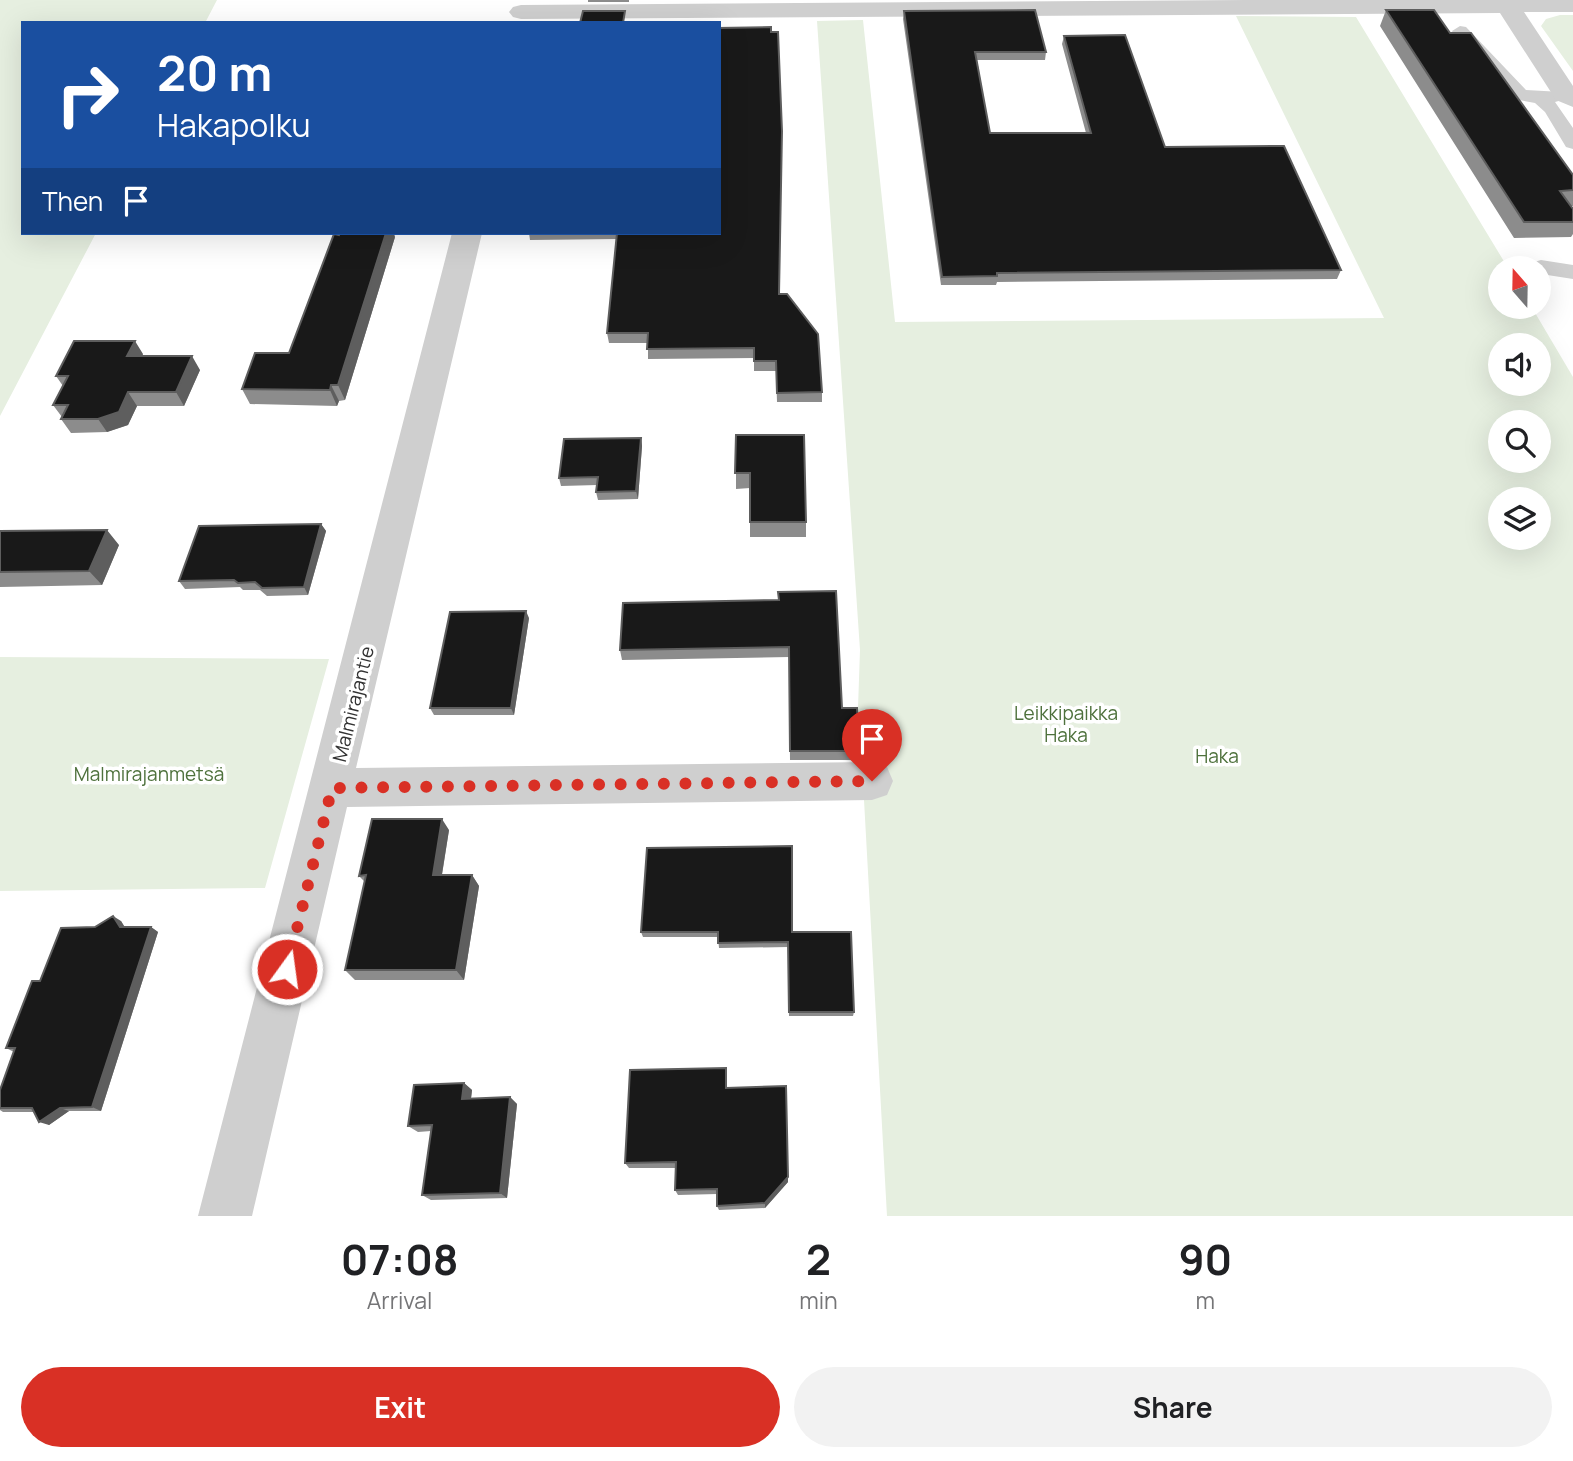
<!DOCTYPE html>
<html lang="en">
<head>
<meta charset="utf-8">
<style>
  body { margin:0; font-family:Manrope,sans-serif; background:#f2f2f2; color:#202124; height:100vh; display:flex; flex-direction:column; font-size:26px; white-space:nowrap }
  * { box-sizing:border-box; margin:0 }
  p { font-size:23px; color:#757577 }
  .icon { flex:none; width:38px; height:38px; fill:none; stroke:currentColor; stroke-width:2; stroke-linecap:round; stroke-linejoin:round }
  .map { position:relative; height:1216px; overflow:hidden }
  .side { display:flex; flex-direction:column; background:#fff; flex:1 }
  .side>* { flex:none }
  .top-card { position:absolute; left:21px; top:21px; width:700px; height:214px; border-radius:0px; box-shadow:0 7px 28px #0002; background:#1a4fa0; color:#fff; overflow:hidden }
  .needle { width:46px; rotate:340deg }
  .buttons { position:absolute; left:1488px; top:256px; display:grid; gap:14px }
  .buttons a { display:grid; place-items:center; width:63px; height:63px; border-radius:50%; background:#fff; box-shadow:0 7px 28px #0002; font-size:35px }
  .pin { position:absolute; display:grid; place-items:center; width:60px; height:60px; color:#fff; margin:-72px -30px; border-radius:50% 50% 50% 0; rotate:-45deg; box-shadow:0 0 7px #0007 }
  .pin .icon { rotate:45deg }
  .me { position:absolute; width:77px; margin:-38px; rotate:14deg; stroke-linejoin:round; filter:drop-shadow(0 0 5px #0008) }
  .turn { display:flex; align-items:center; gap:24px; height:147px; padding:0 21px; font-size:32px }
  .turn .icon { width:91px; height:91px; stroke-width:2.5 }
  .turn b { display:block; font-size:49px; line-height:60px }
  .then { display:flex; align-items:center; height:66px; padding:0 21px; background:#0003; gap:14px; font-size:26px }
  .eta { display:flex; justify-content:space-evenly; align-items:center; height:119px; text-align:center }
  .eta b { font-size:42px; font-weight:700; line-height:49px }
  .primary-button { display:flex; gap:14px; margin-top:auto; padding:14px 21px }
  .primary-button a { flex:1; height:80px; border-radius:42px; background:#d93025; color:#fff; font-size:28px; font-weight:700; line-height:80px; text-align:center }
  .primary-button a+a { background:#f2f2f2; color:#202124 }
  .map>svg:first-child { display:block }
  .green { fill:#e6efe0; fill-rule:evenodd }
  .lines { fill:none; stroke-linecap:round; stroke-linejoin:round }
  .service { fill:#cfcfcf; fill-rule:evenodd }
  .minor { fill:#cfcfcf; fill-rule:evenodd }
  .wall { fill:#8c8c8c }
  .shaded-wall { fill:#5e5e5e }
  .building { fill:#191919; stroke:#5e5e5e; stroke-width:2 }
  .route { stroke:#d93025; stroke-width:12; stroke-dasharray:0 21.6 }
  .labels { text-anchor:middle; stroke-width:7; stroke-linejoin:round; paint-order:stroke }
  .street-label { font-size:19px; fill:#323232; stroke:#fff }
  .park-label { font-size:19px; fill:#4e713c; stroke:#fff }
</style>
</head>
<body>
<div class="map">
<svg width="1573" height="1216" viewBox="0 0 1573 1216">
  <rect width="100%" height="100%" fill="#fff"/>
  <path class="green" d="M0,0h217l-12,23h-182v210h73l-96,183z
    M1560,15h13v56l-32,-45 5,-7z
    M1236,16l120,1 152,251h-8v38h31l42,71v839h-686l-23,-416 -8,-34 4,-116 -43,-629 46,-1 32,302 489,-4zM1500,345h38v38h-38zM1500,422h38v38h-38zM1500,499h38v38h-38z
    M0,657l329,2 -64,229 -265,3z"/>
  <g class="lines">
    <path class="service" d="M1460,26l6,1 60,63 36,2 3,4 -3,4 -7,2 18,26v21l-7,-2 -21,-35 -10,-9 -21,-4 -60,-64 -2,-4z
      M1541,260l32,5v14l-32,-5 -3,-1v-5h-7l3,-6z"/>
    <path class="minor" d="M1247,0h326v12h-49l49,74v21l-17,-7 -56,-87 -979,6 -8,-2 -4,-5 4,-5 8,-2z
      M452,233h30l-126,535 516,-6 15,5 6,14 -6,14 -15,5 -525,7 -95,409h-54z"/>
  </g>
  <path class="wall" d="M588,0h41v2h-41z
    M1386,10l64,23 123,142v31h-2l2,3v25l-2,3 -57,1 -134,-212z
    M904,11l142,41 -1,8h-68l13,73h96l-24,-89 2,-8 101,111 176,123 -4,9 -340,3 -1,3h-55l-38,-266z
    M529,233h190l60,61 43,98v10h-45l-1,-31h-22v-13l-106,1v-16h-39l-2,-10 10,-94 -87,1z
    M395,237l-50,163 -6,1 -2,5 -87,-2 -8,-15 47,-36z
    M143,354l-1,2 58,14 -16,36h-47l-9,19 -21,7 -36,1 -10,-14 1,-2 -9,-12 10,-19 -7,-10z
    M736,435l70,87v15h-56v-49l-14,1z
    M641,438l1,8 -4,53 -40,1 -2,-8 1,-7 -36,1 -2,-8z
    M321,524l5,7 -18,64 -41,1 -7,-6h-17l-3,-3 -55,2 -6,-8z
    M0,531l119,14 -17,40 -102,2z
    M779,600l63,108 17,43 -1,9h-68l-1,-103 -167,3 -2,-10z
    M529,618l-15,97h-80l-4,-7z
    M449,830l-7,45h30l7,11 -15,94h-109l-10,-10 20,-88 -6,-6z
    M121,921l3,6h27l7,5 -57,179h-32l-20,14 -15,-13h-31l-3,-2v-20l14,-38 -8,-4 34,-67 55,-54z
    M641,932h151l62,80 -1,4h-64l-1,-69 -69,1 -1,-11h-75z
    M727,1075v13l61,94 -23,26 -46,2 -2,-4v-12l-39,1 -3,-5v-22h-46l-4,-5z
    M464,1083l8,7 -1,9 39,-2 7,7 -10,94 -76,2 -9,-5 9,-64 -13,1 -10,-6z"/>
  <path class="shaded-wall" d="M386,233h8l1,4 -50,163 -7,-15z
    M135,341l8,13 -7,16 -9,-14z
    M192,356l8,14 -16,36 -8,-14z
    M331,385l8,16 -2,5 -7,-16z
    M128,392l9,14 -9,19 -21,7 -9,-13z
    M641,438l1,8 -4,53 -2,-8z
    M321,524l5,7 -18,64 -4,-8z
    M107,530l12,15 -17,40 -13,-14z
    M526,611l3,7 -15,97 -3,-7z
    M442,819l7,11 -9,56 -7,-11z
    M472,875l7,11 -15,94 -8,-10z
    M113,916l8,5 7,11 -8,-5z
    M151,927l7,5 -57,179 -9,-4z
    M464,1083l8,7 -2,16 -8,-7z
    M510,1097l7,7 -10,94 -7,-5z
    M60,1108l9,3 -20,14 -10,-3z
    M788,1177v5l-23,26v-5z"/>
  <path class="building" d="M1035,10l11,42h-71l15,81h101l-27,-97 61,-1 40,112 119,-1 57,124 -344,3v3l-55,1 -38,-266z
    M1386,10h48l16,23h21l102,142v15l-13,1 13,18v13h-49z
    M583,11h42l-2,12h-43z
    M771,27v5h7l4,99 -3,163h8l31,40 4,58 -45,1 -1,-32h-22v-13l-107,1 1,-16h-41l10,-100h102v-205z
    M340,233h46l-48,152h-7l-1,5 -88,-1 13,-36h34l45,-119 5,1z
    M74,341h61l-8,15h65l-16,36h-48l-9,20 -21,7h-37l7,-14h-15l15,-29h-12z
    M736,435h68l2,87h-56v-49h-15z
    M641,438l-5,53 -40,1 2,-15 -39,1 5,-39z
    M321,524l-17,63 -42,1 -7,-6 -17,1 -4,-3 -55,1 20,-55z
    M107,530l-18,41 -89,1v-41z
    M836,591l6,117h15l2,43h-69l-1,-104 -169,3 3,-47 156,-3 -1,-8z
    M526,611l-15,97h-81l20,-96z
    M372,819h70l-9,56h39l-16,95h-111l21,-95 -7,1z
    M792,846v86h59l3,80h-65l-1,-70 -70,1v-11h-77l6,-84z
    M113,916l7,11h31l-59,180 -32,1 -21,14 -7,-14h-32v-18l15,-42h-9l26,-67h8l21,-53 34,-1z
    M726,1068v20l60,-2 2,91 -23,26 -48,3v-17l-42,1 1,-28 -51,1 5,-93z
    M464,1083l-2,16 48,-2 -10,96 -78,2 10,-70 -24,1 6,-41z"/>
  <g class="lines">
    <path class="route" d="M287,969l45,-181 540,-7"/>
  </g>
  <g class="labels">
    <g class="street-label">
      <text transform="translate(353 704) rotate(-76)" y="7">Malmirajantie</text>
    </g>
    <g class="park-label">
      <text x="1066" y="720">Leikkipaikka<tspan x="1066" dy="22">Haka</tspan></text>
      <text x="1217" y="763">Haka</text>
      <text x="149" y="781">Malmirajanmetsä</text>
    </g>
  </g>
</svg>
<div class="buttons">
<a><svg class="needle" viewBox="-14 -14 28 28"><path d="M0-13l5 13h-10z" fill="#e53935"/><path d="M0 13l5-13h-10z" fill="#757577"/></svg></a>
<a><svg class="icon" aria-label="sound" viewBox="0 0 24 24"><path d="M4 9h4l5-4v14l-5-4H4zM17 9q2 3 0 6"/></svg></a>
<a><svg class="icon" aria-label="search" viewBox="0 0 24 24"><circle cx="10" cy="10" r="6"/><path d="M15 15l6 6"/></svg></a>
<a><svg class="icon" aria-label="layers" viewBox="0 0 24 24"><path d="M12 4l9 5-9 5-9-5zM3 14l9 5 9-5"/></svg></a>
</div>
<div class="pin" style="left:872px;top:781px;background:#d93025"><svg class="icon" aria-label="arrive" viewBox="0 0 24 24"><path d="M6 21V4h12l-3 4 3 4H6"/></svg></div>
<svg class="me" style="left:287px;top:969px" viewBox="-20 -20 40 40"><circle r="17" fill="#d93025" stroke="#fff" stroke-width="3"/><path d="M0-11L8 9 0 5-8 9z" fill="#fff"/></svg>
<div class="top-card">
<div class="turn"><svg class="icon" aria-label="right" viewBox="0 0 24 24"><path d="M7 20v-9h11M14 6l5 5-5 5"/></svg><div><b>20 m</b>Hakapolku</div></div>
<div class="then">Then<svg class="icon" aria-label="arrive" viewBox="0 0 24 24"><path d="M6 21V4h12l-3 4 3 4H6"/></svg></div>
</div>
</div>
<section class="side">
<div class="eta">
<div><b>07:08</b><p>Arrival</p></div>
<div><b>2</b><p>min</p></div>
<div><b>90</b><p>m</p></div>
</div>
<div class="primary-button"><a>Exit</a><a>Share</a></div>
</section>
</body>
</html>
